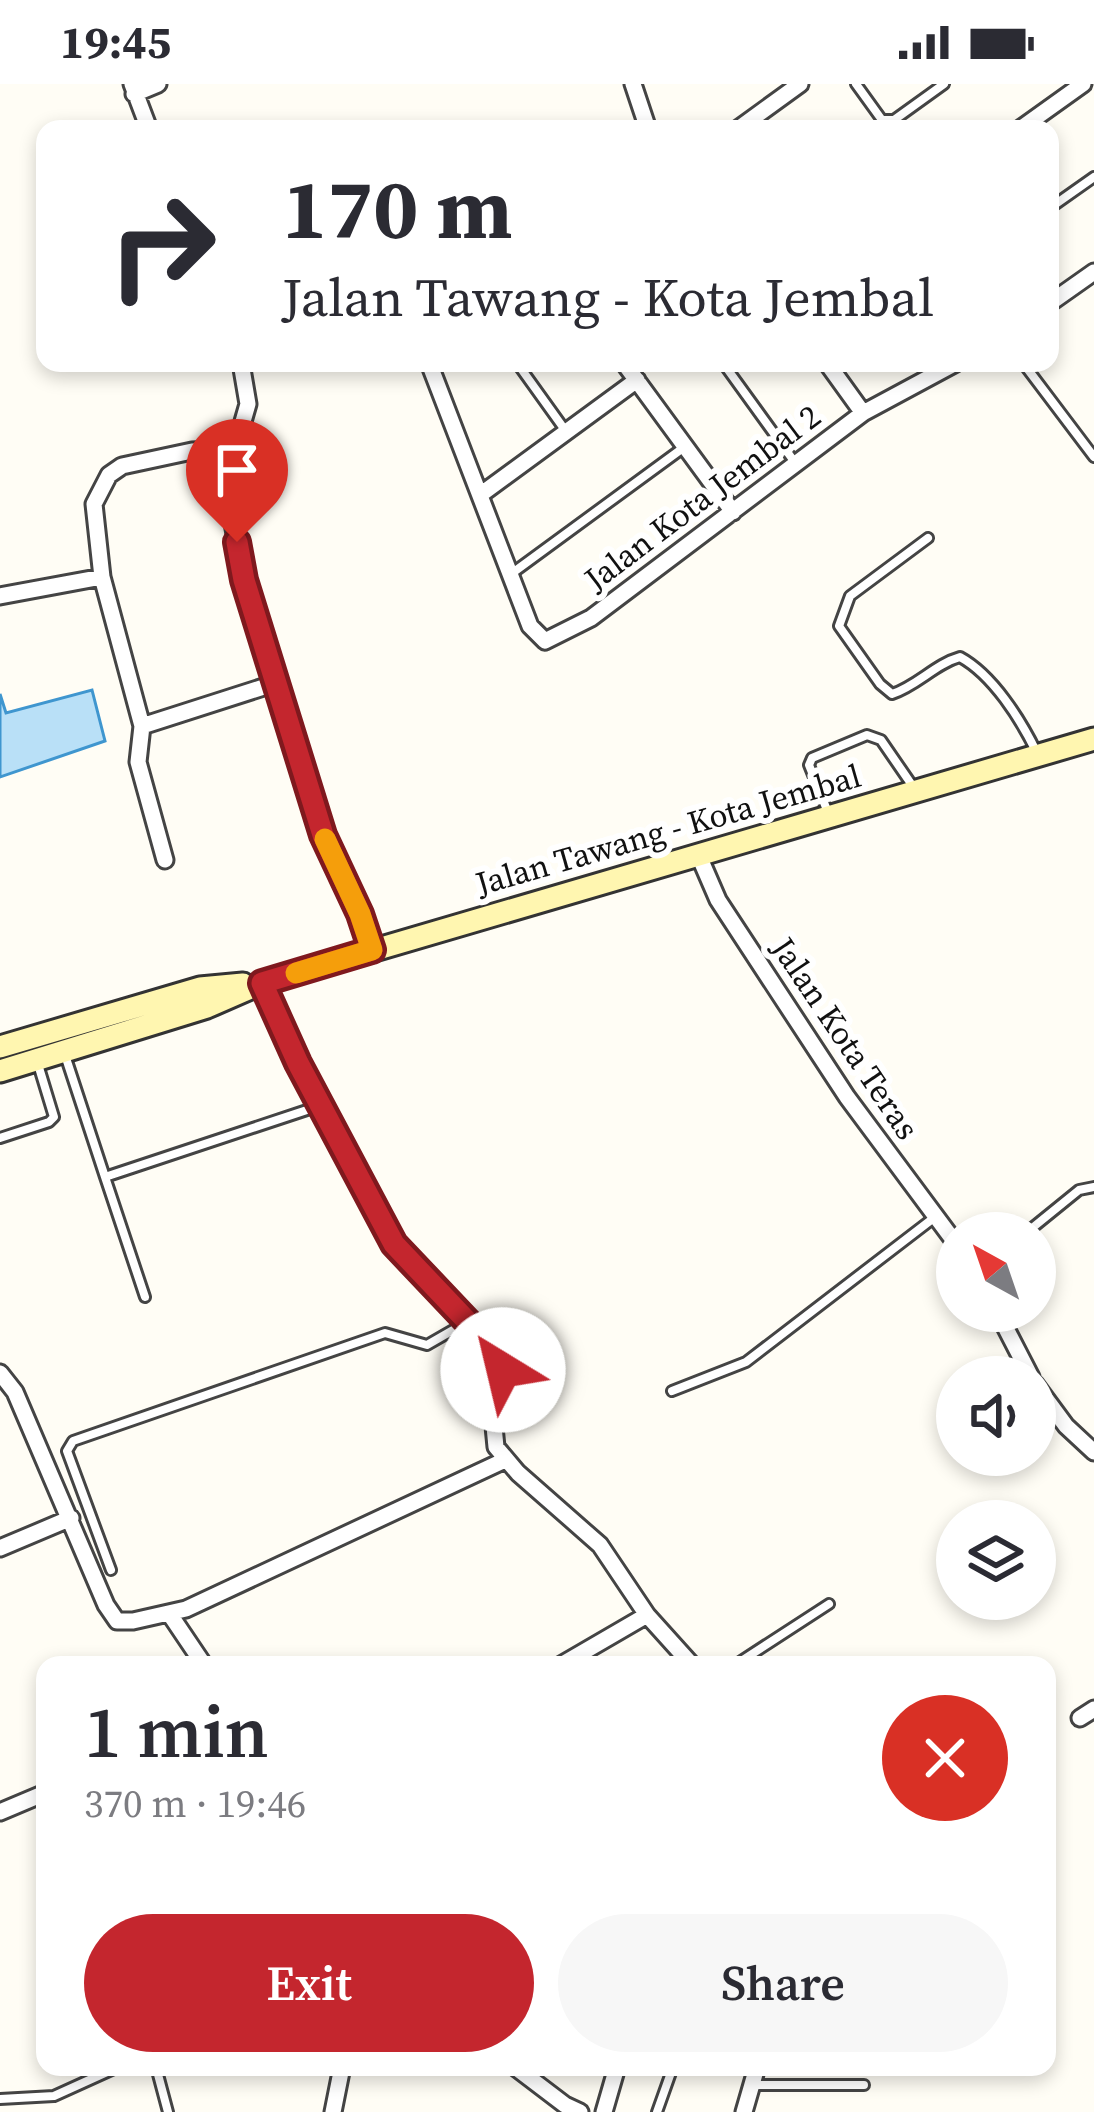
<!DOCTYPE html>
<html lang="en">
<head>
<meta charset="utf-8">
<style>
  body { margin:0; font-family:"Source Serif 4",serif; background:#f7f7f7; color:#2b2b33; height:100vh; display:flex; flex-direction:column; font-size:45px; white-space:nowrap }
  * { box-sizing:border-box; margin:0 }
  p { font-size:39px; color:#7c7c81 }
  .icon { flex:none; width:66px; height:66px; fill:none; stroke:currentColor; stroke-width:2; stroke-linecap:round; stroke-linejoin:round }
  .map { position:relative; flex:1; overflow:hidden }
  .drawer { position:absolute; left:36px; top:1572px; width:1020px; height:420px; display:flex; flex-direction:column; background:#fff; border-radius:24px; box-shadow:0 6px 18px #0003 }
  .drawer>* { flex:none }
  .top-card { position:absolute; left:36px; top:36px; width:1023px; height:252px; border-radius:24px; box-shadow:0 6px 18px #0003; background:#fff; color:#2b2b33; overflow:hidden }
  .needle { width:78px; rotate:320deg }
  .tools { position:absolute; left:936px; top:1128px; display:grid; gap:24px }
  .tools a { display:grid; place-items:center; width:120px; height:120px; border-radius:50%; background:#fff; box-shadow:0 6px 18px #0003; font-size:60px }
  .pin { position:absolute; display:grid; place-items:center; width:102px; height:102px; color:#fff; margin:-123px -51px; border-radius:50% 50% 50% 0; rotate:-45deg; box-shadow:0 0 12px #0007 }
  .pin .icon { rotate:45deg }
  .me { position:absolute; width:132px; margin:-66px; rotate:324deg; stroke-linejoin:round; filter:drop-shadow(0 0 9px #0008) }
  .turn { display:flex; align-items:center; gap:42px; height:252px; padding:0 48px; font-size:54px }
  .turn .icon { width:156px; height:156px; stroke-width:2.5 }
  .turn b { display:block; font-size:84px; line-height:102px }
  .round { display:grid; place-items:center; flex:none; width:126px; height:126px; border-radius:63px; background:#f7f7f7 }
  .overview { display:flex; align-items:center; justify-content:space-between; height:204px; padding:0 48px }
  h1 { font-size:72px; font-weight:600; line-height:90px }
  .action { display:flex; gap:24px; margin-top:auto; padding:24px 48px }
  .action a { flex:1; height:138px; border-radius:72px; background:#c4262e; color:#fff; font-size:48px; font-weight:600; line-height:138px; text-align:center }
  .action a+a { background:#f7f7f7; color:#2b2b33 }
  .status { display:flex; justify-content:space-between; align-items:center; height:84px; padding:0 60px; background:#fff; direction:ltr }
  .status svg { height:33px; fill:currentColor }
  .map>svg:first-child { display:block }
  .water { fill:#b9e0f7; stroke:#3f96cf; stroke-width:3 }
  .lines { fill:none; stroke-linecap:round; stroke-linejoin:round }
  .lane-casing { stroke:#444; stroke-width:14 }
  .street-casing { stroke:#444; stroke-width:21 }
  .secondary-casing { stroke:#333; stroke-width:27 }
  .lane { stroke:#fff; stroke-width:8 }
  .street { stroke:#fff; stroke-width:15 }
  .secondary { stroke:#fff6b0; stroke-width:21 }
  .route-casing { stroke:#7f191e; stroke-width:30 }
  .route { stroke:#c4262e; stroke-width:21 }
  .slow { stroke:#f59e0b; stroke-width:21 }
  .labels { text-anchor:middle; stroke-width:12; stroke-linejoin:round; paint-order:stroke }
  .street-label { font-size:33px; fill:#111; stroke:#fff }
</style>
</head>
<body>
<div class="status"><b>19:45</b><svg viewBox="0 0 49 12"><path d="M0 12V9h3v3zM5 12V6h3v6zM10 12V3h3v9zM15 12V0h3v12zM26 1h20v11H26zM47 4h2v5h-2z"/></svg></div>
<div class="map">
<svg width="1094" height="2028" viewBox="0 0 1094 2028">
  <rect width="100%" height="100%" fill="#fffdf5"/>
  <path class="water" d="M92,606l13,51 -105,36v-83l6,19z"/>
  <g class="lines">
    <g class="lane-casing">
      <path id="lane" d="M856,0l26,36h12l50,-36
        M1050,124l44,-31
        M517,279l48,67
        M723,279l73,101
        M1023,279l71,94
        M928,454l-78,58 -11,30 41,58 12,10c25,-8 43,-30 68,-37 33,18 61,63 77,96
        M511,490l172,-126
        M829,731l-20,-50 3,-7 55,-23 14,5 33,48
        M64,968l41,125 214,-71
        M0,1054l49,-16 5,-5 -17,-56
        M105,1093l40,120
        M1026,1149l53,-43 15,-3
        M672,1307l74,-29 189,-145
        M111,1486l-44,-119 6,-10 312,-108 42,12 40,-23
        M735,1581l94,-61
        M156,1983l12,45
        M751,2001h113
        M0,2015l54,-3 64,-29
        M657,2028l16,-45"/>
    </g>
    <g class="street-casing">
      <path id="street" d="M132,0l17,45
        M633,0l15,45
        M134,10l24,-10
        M738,45l62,-45
        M1020,45l63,-45
        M1050,219l44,-31
        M241,279l7,41 -20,70 1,29 15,77 79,255 37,80 12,35
        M429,279l101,263 15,15 46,-23 272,-205 93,-50
        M624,279l109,149
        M827,279l36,50
        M480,411l157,-115
        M0,512l102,-19
        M142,642l134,-43
        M699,772l19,44 129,197 110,148
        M165,776l-27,-98 4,-36 -40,-149 -8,-73 15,-29 13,-9 70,-15 40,-2
        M262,899l36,80 96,181 103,113 6,13 -2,22 -8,24 3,31 22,26 82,72 47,70 45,50
        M997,1227l34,66
        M0,1289l15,19 91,213 11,16h16l53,-12 319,-149
        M1035,1300l31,42 28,26
        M0,1464l71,-30
        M169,1529l35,52
        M561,1581l86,-50
        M1080,1634l14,-9
        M0,1728l45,-19
        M515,1983l50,38 15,7
        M333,2028l9,-45
        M604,2028l13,-45
        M744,2028l13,-45"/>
    </g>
    <g class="secondary-casing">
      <path id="secondary" d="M0,963l200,-59 43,-4
        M0,987l207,-64 55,-24 832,-244"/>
    </g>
    <use href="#lane" class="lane"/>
    <use href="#street" class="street"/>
    <use href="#secondary" class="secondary"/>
  </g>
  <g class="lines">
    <g class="route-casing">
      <path id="route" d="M237,458l7,38 79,255 37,79 12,36 -110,33 36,80 96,181 90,95 19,31"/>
    </g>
    <use href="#route" class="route"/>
    <path class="slow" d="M296,889l76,-23 -12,-36 -35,-75"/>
  </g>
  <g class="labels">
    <g class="street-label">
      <text transform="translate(702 413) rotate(-37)" y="12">Jalan Kota Jembal 2</text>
      <text transform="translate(668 745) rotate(-16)" y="12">Jalan Tawang - Kota Jembal</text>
      <text transform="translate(846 954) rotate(56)" y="12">Jalan Kota Teras</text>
    </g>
  </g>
</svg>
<div class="tools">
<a><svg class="needle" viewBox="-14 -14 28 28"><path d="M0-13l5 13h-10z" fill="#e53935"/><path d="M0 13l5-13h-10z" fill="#7c7c81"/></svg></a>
<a><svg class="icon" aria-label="sound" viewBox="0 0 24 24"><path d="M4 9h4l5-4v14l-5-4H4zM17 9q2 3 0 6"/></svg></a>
<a><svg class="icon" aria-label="layers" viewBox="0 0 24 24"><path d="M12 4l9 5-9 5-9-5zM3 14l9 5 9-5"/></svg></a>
</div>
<div class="pin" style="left:237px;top:458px;background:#d93025"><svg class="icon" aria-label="arrive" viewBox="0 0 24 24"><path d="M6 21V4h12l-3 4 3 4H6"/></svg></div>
<svg class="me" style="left:503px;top:1286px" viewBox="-20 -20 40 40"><circle r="19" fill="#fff"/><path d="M0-13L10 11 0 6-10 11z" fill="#c4262e"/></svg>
<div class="top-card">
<div class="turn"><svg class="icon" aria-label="right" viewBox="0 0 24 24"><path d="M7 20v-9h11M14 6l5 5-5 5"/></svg><div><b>170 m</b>Jalan Tawang - Kota Jembal</div></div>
</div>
<section class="drawer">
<div class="overview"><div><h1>1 min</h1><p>370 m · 19:46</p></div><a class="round" style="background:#d93025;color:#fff"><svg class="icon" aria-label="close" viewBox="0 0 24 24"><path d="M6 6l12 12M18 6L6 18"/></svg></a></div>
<div class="action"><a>Exit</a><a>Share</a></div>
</section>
</div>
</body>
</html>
